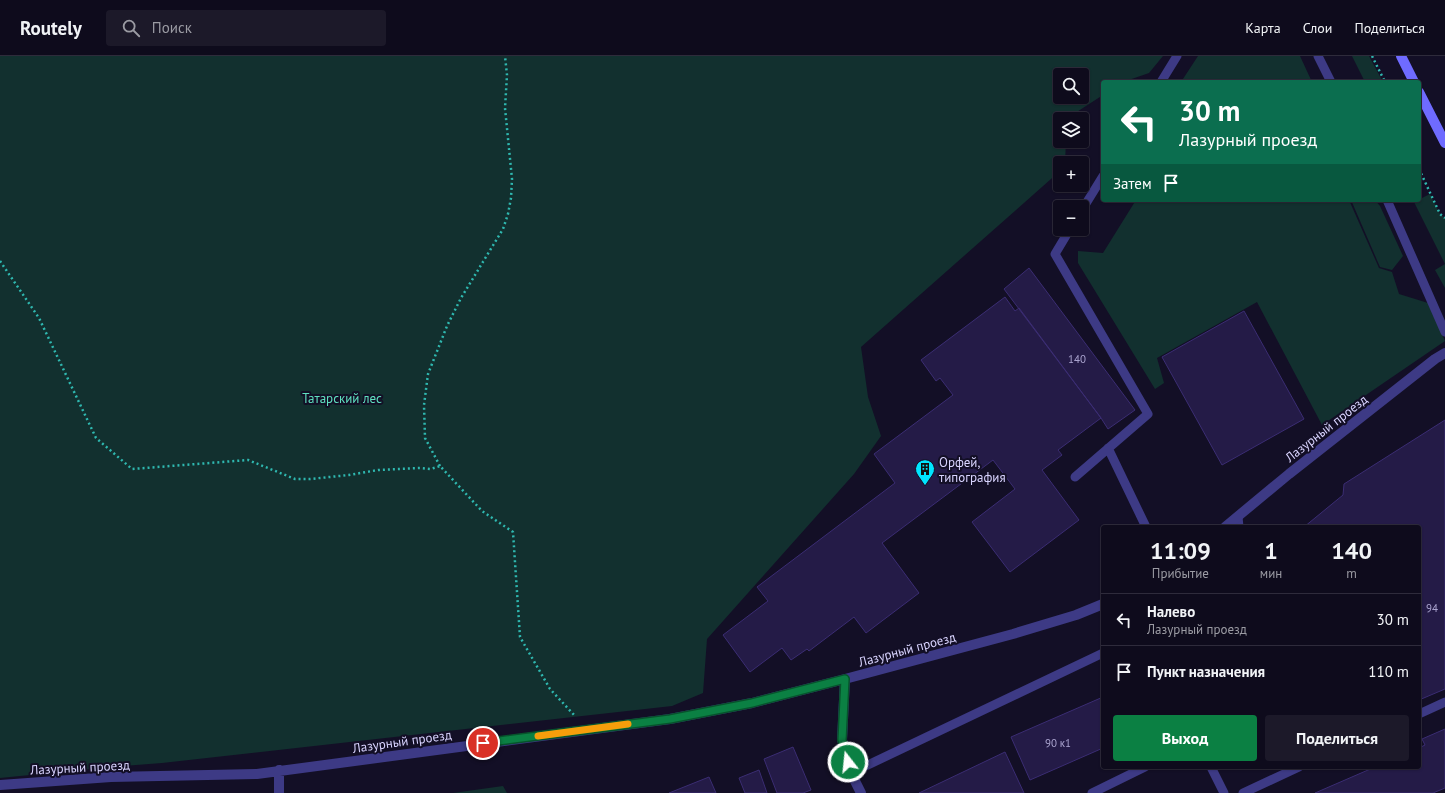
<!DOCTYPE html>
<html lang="ru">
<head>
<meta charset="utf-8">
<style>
  body { margin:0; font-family:"PT Sans",sans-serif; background:#1c1929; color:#f1f3f6; height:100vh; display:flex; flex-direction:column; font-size:15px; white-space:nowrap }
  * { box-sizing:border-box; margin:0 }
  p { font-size:13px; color:#9b9ba3 }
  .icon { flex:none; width:22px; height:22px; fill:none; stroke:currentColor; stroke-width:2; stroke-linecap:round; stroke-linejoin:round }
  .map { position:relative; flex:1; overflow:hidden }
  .details { position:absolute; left:1101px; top:469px; width:320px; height:244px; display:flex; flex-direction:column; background:#0e0b1c; border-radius:4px; box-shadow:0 1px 3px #0004,0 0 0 1px #2e2b3b }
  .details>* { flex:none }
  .guide { position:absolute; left:1101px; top:24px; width:320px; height:122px; border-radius:4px; box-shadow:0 1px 3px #0004,0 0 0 1px #2e2b3b; background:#0b6e4f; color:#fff; overflow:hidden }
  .buttons { position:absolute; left:1053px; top:12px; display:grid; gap:8px }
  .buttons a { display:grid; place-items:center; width:36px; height:36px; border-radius:4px; background:#0e0b1c; box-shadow:0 1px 3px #0004,0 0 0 1px #2e2b3b; font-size:20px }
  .pin { position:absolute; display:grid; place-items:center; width:34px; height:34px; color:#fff; margin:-17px; border:2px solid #fff; border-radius:50%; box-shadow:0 1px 4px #0007 }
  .me { position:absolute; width:44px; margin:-22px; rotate:344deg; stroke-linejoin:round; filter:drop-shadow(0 0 3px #0008) }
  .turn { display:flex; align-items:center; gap:14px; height:84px; padding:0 12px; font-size:18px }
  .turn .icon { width:52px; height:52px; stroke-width:2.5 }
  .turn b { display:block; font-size:28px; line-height:34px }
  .then { display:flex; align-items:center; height:38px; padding:0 12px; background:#0003; gap:8px; font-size:15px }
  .eta { display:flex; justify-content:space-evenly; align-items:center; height:68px; text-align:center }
  .eta b { font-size:24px; font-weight:700; line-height:28px }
  .action { display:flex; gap:8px; margin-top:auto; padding:8px 12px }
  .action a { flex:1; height:46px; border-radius:4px; background:#0b8043; color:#fff; font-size:16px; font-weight:700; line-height:46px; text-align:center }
  .action a+a { background:#1c1929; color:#f1f3f6 }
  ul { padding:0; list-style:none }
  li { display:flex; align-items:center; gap:12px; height:52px; padding:0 12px; border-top:1px solid #2e2b3b }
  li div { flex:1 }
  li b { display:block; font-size:15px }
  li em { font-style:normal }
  header { display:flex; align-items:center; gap:24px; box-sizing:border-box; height:56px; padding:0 20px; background:#0e0b1c; border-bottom:1px solid #2e2b3b }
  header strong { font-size:19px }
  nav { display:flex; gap:22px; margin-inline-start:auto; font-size:14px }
  .search { width:280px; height:36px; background:#1c1929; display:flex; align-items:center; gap:10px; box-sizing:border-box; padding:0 14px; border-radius:4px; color:#9b9ba3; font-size:15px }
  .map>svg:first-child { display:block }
  .green { fill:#12302f; fill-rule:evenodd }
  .building { fill:#241b47; stroke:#3b2d73 }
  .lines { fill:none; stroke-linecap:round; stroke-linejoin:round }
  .path { stroke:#2fb8b0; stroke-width:2.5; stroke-dasharray:2 3; stroke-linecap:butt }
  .lane { stroke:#3d3a85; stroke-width:9 }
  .street { stroke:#3d3a85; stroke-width:10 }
  .secondary { stroke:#6f6bff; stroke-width:10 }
  .route-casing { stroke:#07532c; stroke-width:10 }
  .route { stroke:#0b8043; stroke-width:7 }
  .slow { stroke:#f59e0b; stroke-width:7 }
  .labels { text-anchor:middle; stroke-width:4; stroke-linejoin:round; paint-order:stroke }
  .number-label { font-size:11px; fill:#aca6d1 }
  .park-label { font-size:13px; fill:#5fe0c0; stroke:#130f26 }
  .street-label { font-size:13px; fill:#d9d4ff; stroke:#130f26 }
  .poi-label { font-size:13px; fill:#d9d4ff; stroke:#130f26; text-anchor:start }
</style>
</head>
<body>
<header>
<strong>Routely</strong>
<div class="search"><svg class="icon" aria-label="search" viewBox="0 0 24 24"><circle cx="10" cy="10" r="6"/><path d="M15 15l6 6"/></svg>Поиск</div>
<nav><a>Карта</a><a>Слои</a><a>Поделиться</a></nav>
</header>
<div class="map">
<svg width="1445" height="737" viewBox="0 0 1445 737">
  <rect width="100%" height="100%" fill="#130f26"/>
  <path class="green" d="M0,0h1163l-14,17 -26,9h-20v13l-34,22 -1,2h-8v22h6l-1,22h-5v8l-199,176 7,50 13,39 -27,38 -147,165 -4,54 -31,13 -510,57 -52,4 -110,11zM1060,19h22v22h-22z
    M1198,0h102l12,26h-131z
    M1352,0h17l14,26h-18z
    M1430,138l10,20 5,4v70l-10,-18 10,-6 -31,-62z
    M1136,144h213l30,68 13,4 7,22 29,9 17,38 -123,84 -65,-123 -100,56 7,25 -9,6 -77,-126v-12l25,2z
    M1351,144h24l5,6 23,50 -11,14 -12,-3z
    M503,730l4,7h-54z"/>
  <path class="building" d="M1029,212l106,142 -27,19 -7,-11 -97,-129z
    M1005,241l10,14 4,-3 82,110 -43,32 4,5 -20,15 37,50 -69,52 -38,-50 43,-33 -22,-29 -111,83 37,50 -53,40 -12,-16 -45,34 -2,-2 -16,11 -9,-12 -32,24 -27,-37 45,-34 -11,-14 138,-104 -21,-29 79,-59 -13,-17 -4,3 -15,-21z
    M1244,255l60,108 -82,46 -60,-108z
    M1445,364v269l-26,11v-173h-115l39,-32 1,-11z
    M1103,641v51l-73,32 -19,-43z
    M1445,673v59l-12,5h-118l60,-26h44v-19l6,-3 -3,-6z
    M793,691l18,43 -8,3h-26l-13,-34z
    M1005,696l19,41h-105z
    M759,714l8,23h-22l-6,-15z
    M709,721l7,16h-47z"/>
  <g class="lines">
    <path class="path" d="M1372,0l13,26
      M1419,113l21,45 5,4
      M0,205l39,57 57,120 36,31 116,-9 47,19h15l39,-4 29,-5 42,-2 11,1 9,-3 42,45 31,21 7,105 30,52 25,27
      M440,410l-15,-28 -1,-33 4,-31 19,-48 14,-28 42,-69 5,-15 3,-16 1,-19 -7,-71 2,-33 -2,-19"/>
    <path class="lane" d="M1318,0l13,26
      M1161,26l16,-26
      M1387,144l58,132
      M1082,154l21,-34
      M1070,173l-15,25 93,160 -73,63
      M1108,392l38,79
      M1238,461l1,10
      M1419,658l26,-12
      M1211,711l13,26
      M851,717l252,-120
      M1092,737l53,-26
      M1243,737l56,-26"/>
    <path class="street" d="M1225,471l64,-53 146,-115 10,-6
      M845,623l-3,61 9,33 10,20
      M279,714v23
      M0,729l111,-8 146,-3 413,-55 82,-16 93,-24 168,-45 63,-19 27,-11"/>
    <path class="secondary" d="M1401,0l13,26
      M1419,36l26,51"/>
  </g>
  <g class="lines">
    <g class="route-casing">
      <path id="route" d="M483,687l187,-24 82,-16 93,-24 -3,61 6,22"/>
    </g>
    <use href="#route" class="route"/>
    <path class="slow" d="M538,680l90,-12"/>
  </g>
  <defs>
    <g id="building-pin" transform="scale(1)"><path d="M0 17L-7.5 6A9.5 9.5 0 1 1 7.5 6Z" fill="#00e5ff" stroke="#130f26"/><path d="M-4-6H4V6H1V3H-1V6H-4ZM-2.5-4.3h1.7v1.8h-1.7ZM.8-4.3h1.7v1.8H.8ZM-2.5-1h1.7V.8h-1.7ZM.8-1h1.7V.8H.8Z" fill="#111"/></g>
  </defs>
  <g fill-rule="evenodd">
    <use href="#building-pin" x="925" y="413"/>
  </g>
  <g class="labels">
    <g class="number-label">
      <text x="1077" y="307">140</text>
      <text x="1432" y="556">94</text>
      <text x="1058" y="691">90 к1</text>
    </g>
    <g class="park-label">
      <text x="342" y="347">Татарский лес</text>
    </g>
    <g class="street-label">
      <text transform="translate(1326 372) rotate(-38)" y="5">Лазурный проезд</text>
      <text transform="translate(907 593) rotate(-15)" y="5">Лазурный проезд</text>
      <text transform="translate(402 685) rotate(-8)" y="5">Лазурный проезд</text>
      <text transform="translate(80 711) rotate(-3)" y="5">Лазурный проезд</text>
    </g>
    <g class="poi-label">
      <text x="939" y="411">Орфей,<tspan x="939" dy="15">типография</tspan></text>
    </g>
  </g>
</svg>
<div class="buttons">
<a><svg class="icon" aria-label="search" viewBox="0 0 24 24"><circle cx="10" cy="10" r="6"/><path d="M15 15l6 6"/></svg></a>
<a><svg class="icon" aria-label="layers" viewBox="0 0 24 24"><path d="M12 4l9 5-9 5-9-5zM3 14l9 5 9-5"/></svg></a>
<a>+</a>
<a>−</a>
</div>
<div class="pin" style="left:483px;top:687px;background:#d93025"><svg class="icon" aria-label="arrive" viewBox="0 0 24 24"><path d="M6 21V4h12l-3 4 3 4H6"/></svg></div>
<svg class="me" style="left:848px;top:706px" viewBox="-20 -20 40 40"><circle r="17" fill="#0b8043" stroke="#fff" stroke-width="3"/><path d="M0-11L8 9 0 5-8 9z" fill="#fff"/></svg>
<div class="guide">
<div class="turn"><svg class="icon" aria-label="left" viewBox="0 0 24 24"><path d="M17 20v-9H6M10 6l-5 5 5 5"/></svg><div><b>30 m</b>Лазурный проезд</div></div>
<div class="then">Затем<svg class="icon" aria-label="arrive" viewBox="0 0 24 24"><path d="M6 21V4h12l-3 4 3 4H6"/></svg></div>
</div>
<section class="details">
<div class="eta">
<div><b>11:09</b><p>Прибытие</p></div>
<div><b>1</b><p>мин</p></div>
<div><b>140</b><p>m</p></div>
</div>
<ul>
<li><svg class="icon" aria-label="left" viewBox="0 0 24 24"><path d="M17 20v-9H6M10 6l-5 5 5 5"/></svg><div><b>Налево</b><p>Лазурный проезд</p></div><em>30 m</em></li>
<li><svg class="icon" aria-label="arrive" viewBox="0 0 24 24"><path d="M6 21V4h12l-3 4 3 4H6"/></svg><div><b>Пункт назначения</b></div><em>110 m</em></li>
</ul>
<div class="action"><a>Выход</a><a>Поделиться</a></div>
</section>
</div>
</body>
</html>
